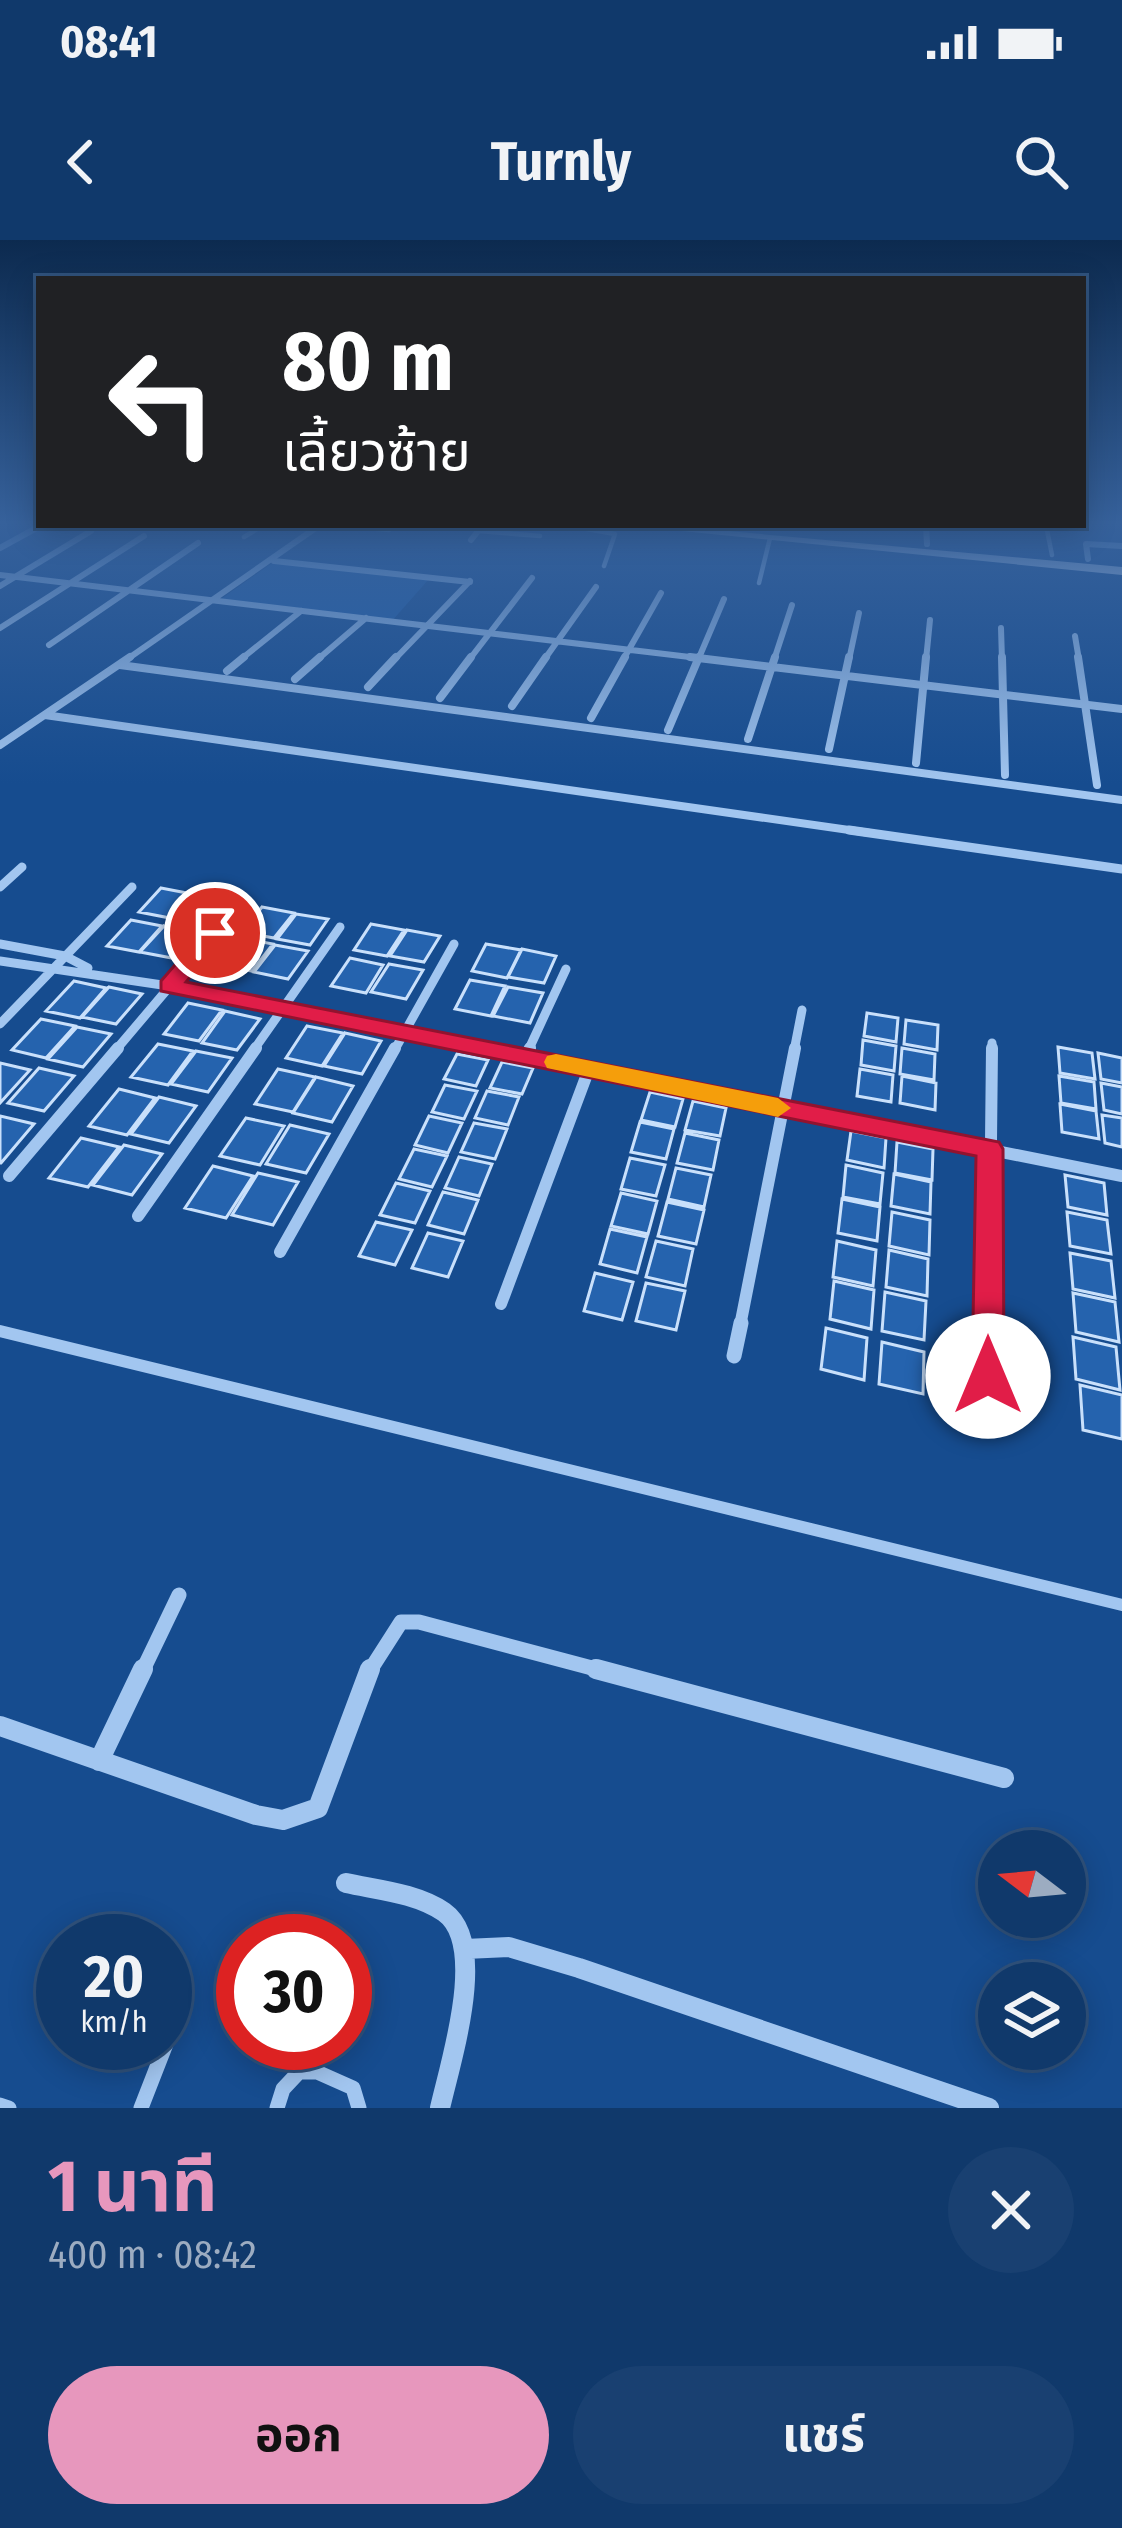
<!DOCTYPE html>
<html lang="th">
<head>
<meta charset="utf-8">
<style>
  body { margin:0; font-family:"Fira Sans Condensed","Noto Sans Thai",sans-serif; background:#194071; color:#f1f3f6; height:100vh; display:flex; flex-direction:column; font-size:45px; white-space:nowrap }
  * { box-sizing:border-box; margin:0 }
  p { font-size:39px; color:#9cacc1 }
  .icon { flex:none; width:66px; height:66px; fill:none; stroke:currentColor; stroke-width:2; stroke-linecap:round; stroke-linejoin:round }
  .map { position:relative; height:1868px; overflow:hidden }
  .drawer { display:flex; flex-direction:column; background:#10396b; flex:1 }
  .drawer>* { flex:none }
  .top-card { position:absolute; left:36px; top:36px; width:1050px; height:252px; border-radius:0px; box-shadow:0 6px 30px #0003,0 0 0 3px #30537e; background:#202124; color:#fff; overflow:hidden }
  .needle { width:78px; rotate:286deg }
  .controls { position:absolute; left:978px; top:1590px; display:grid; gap:24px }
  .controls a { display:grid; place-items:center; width:108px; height:108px; border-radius:50%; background:#10396b; box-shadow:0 6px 30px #0003,0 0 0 3px #30537e; font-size:60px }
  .speed { position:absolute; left:36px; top:1674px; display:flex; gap:24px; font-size:60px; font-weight:700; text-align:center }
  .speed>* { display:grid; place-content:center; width:156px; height:156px; border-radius:50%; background:#10396b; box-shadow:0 6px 30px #0003,0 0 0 3px #30537e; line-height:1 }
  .speed small { font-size:30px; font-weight:400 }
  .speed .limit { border:18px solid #d22; background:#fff; color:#111 }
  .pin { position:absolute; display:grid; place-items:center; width:102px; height:102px; color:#fff; margin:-51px; border:6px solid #fff; border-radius:50%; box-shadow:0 3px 12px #0007 }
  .me { position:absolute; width:132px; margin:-66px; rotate:0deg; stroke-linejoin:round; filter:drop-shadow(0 0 9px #0008) }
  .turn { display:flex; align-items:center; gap:42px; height:252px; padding:0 48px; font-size:54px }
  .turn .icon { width:156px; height:156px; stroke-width:2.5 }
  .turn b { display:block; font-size:84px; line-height:102px }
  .round { display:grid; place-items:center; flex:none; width:126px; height:126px; border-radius:63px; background:#194071 }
  .head { display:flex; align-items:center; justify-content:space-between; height:204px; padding:0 48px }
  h1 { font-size:72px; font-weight:700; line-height:90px; color:#e797bd }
  .cta { display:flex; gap:24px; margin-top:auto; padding:24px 48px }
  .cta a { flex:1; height:138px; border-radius:72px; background:#e797bd; color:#111; font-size:48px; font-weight:700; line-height:138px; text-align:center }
  .cta a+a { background:#194071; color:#f1f3f6 }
  .status { display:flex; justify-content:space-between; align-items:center; height:84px; padding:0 60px; background:#10396b; direction:ltr }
  .status svg { height:33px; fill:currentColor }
  header { display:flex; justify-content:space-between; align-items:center; height:156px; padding:0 48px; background:#10396b; font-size:54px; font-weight:700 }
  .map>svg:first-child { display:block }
  .green { fill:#1f5ea9 }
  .building { fill:#2563ae; stroke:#c9e0fb; stroke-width:3 }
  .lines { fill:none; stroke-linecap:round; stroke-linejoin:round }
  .lane-far2 { stroke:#a2c6f0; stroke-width:4.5 }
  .lane-far1 { stroke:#a2c6f0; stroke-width:12 }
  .lane { stroke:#a2c6f0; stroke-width:15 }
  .street-far5 { stroke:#a2c6f0; stroke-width:6 }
  .street-far4 { stroke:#a2c6f0; stroke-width:8 }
  .street-far3 { stroke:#a2c6f0; stroke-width:9 }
  .street-far2 { stroke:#a2c6f0; stroke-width:12 }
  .street-far1 { stroke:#a2c6f0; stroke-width:15 }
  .street { stroke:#a2c6f0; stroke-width:20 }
  .secondary { fill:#d0e3fb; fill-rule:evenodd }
  .route { fill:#e11d48; stroke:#92132f; stroke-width:3 }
  .slow { fill:#f59e0b }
</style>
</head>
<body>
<div class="status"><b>08:41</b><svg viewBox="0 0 49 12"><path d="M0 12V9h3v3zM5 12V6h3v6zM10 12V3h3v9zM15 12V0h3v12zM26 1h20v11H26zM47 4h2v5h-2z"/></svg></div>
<header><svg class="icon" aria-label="back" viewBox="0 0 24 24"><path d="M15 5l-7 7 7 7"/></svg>Turnly<svg class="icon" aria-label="search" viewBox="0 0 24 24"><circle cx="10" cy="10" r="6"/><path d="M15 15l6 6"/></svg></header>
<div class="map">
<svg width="1122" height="1868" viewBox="0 0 1122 1868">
  <rect width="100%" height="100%" fill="#164c8f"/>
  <path class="green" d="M272,323l157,16 -38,43 -173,-21z"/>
  <path class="building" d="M161,648l31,6 -22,24 -31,-6z
    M194,652l31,6 -21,24 -31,-6z
    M262,667l32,6 -20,25 -32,-6z
    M296,674l32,5 -18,26 -33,-6z
    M131,680l31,6 -23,26 -32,-6z
    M371,684l33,6 -17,26 -33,-6z
    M164,686l31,6 -23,26 -32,-6z
    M407,690l33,6 -16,26 -34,-6z
    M241,698l32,6 -21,27 -33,-6z
    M486,704l35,6 -14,28 -35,-7z
    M275,705l33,6 -20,28 -34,-7z
    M522,709l34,7 -12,27 -36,-6z
    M350,718l33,7 -17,28 -35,-7z
    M389,724l34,6 -17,29 -35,-7z
    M470,740l35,6 -14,30 -36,-7z
    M74,741l32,7 -26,30 -34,-7z
    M109,747l33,7 -26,30 -34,-7z
    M508,747l35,6 -13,30 -37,-7z
    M188,763l34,7 -23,31 -35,-7z
    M225,771l35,8 -23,31 -35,-7z
    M867,773l31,5 -2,24 -32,-6z
    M41,779l34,7 -29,32 -34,-8z
    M906,780l32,5 -1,25 -33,-6z
    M307,786l36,7 -21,33 -36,-8z
    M77,787l34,7 -28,33 -35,-8z
    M345,793l36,8 -19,33 -38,-8z
    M863,800l33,6 -2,25 -33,-6z
    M158,804l35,7 -25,34 -37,-8z
    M1058,807l34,6 3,26 -35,-6z
    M902,808l33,6 -1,26 -34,-6z
    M196,811l36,7 -24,34 -37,-8z
    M1098,813l24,5v25l-21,-4z
    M457,814l31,6 -12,26 -32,-7z
    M502,822l31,6 -11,26 -32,-6z
    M0,823l30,7 -30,33z
    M39,828l35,8 -30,35 -36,-8z
    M278,829l37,8 -22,35 -38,-8z
    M860,829l33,6 -2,27 -34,-6z
    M902,836l34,7 -1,27 -35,-7z
    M1059,836l35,6 2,27 -35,-6z
    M316,837l37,9 -21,36 -39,-9z
    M1101,843l21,4v27l-18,-4z
    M445,845l32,6 -13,28 -32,-7z
    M119,849l36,9 -28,37 -38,-9z
    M487,851l32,6 -11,28 -33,-7z
    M650,852l33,7 -8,28 -34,-7z
    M159,857l37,9 -27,37 -38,-9z
    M693,861l33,7 -6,28 -35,-6z
    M1060,864l36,7 3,28 -37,-7z
    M1102,875l20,3v29l-17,-4z
    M0,876l34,8 -33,39h-1z
    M429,876l33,7 -14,30 -33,-8z
    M246,878l38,8 -24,39 -40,-9z
    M640,882l34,7 -8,30 -35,-7z
    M474,883l33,6 -12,30 -34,-7z
    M290,885l39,9 -23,39 -40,-9z
    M851,891l35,7 -2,30 -37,-8z
    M685,893l34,7 -6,30 -36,-7z
    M81,898l38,9 -31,40 -39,-9z
    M897,902l36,7 -1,31 -37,-7z
    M124,905l38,9 -30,41 -39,-10z
    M414,909l33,7 -15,31 -33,-8z
    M459,917l33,7 -13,32 -34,-8z
    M630,918l35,7 -9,31 -35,-7z
    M846,925l37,8 -3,31 -37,-7z
    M213,926l40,10 -27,42 -41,-10z
    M676,928l35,7 -7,32 -36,-8z
    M258,933l40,9 -25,43 -41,-10z
    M894,934l37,8 -1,32 -39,-8z
    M1065,935l39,8 3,32 -39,-8z
    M396,943l34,8 -15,32 -35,-8z
    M443,952l35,8 -14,34 -36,-9z
    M621,953l36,8 -9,33 -37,-8z
    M842,959l38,8 -3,34 -39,-8z
    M667,962l37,8 -8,34 -38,-8z
    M892,972l38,8 -1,35 -40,-9z
    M1067,972l40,8 4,34 -41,-8z
    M376,982l36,8 -17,35 -36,-9z
    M610,989l37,8 -10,36 -37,-9z
    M428,993l35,8 -15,36 -36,-9z
    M656,1001l37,8 -8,37 -39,-9z
    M837,1001l39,9 -3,36 -40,-9z
    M889,1010l39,9 -1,37 -41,-9z
    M1070,1013l41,8 4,37 -42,-9z
    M595,1033l38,9 -11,38 -38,-9z
    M834,1041l40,9 -3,39 -41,-10z
    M646,1043l39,8 -9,39 -40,-9z
    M885,1052l41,9 -2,39 -42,-9z
    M1073,1053l42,9 4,40 -43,-10z
    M826,1088l41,10 -3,42 -43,-11z
    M1073,1097l43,10 4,43 -44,-11z
    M882,1102l42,10 -1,42 -44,-10z
    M1080,1145l42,10v44l-39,-9z"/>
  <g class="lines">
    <path class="lane-far2" d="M288,285l28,3
      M334,285l55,5
      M565,285l50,9 -11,32
      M1046,285l6,30
      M206,288l5,-3
      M479,291l61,5
      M244,297l20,-12
      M759,343l11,-45"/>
    <path class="lane-far1" d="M0,1091l1122,274"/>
    <path class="lane" d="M0,1865l9,3
      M141,1868l41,-105
      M277,1868l6,-19 16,-17h18l36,16 6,20"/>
    <path class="street-far5" d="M926,285l1,19
      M471,300l12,-15
      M0,308l40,-22
      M1088,319l-2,-15 36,2
      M274,321l196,21
      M0,335l715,85
      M0,346l91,-55
      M0,388l144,-92
      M1001,388l1,32
      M1075,396l4,24
      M49,405l149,-102
      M126,420l194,-135
      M240,420l61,-49
      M317,420l49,-42
      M394,420l76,-79
      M469,420l63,-82
      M544,420l52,-73
      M623,420l38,-67
      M698,420l26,-61
      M774,420l18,-55
      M849,420l10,-47
      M926,420l4,-40"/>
    <path class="street-far4" d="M690,417l432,52
      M1002,417l3,118
      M1078,417l19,128
      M120,425l1002,135
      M227,431l17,-14
      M295,439l25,-22
      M368,447l28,-30
      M440,458l31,-41
      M512,466l34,-49
      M45,475l825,118
      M591,478l34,-61
      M668,490l31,-73
      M748,499l27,-82
      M0,505l130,-88
      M829,509l20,-92
      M916,523l10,-106"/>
    <path class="street-far3" d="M849,590l273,39
      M0,647l22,-20
      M0,704l65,12 23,12
      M0,721l169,25 325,65
      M0,784l132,-137
      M115,811l122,-144
      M253,811l87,-124
      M394,811l60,-107
      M528,811l38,-82
      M794,811l8,-41
      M992,811v-8"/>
    <path class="street-far2" d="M479,808l643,128
      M526,816l4,-8
      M9,936l109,-128
      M138,976l118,-168
      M280,1012l115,-204
      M501,1064l88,-235
      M740,1086l55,-278
      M989,1086l3,-278"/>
    <path class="street-far1" d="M734,1116l7,-33
      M988,1181l1,-98
      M142,1432l37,-77
      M369,1432l32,-50h18l188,50"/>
    <path class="street" d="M596,1429l408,109
      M0,1486l256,89 27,5 35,-12 52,-139
      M99,1521l44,-92
      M346,1643c32,7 70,10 98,29 45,32 6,151 -4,196
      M465,1709l44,-2 70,21 410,140"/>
    <path class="secondary" d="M622,285h40l460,42v8z"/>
  </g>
  <linearGradient id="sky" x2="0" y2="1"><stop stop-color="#0c2a4f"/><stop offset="0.52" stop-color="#36619b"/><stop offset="1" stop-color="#36619b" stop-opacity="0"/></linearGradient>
  <rect width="1122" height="544" fill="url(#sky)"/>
  <path class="route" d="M215,686l11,7 -40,49 813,160 4,7 1,227 -5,10 -11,4 -11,-4 -5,-10 4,-220 -815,-165v-10l46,-53z"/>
  <path class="slow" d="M556,814l222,44 13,10 -13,9 -231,-49 -3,-6 3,-6z"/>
</svg>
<div class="controls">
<a><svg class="needle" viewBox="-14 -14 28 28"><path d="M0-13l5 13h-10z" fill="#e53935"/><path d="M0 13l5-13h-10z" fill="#9cacc1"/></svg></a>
<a><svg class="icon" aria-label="layers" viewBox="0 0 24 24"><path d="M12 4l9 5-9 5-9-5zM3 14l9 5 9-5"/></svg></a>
</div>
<div class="speed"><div>20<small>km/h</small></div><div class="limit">30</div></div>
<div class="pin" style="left:215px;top:693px;background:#d93025"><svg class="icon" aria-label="arrive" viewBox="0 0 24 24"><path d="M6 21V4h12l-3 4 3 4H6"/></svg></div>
<svg class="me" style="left:988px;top:1136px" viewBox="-20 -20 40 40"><circle r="19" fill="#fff"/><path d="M0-13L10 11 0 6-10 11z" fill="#e11d48"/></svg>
<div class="top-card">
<div class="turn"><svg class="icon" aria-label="left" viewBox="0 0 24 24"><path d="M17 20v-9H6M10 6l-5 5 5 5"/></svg><div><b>80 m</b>เลี้ยวซ้าย</div></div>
</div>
</div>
<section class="drawer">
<div class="head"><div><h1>1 นาที</h1><p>400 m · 08:42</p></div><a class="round"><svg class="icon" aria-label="close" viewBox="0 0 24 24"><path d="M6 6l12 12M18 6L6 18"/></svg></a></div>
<div class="cta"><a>ออก</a><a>แชร์</a></div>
</section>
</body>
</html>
